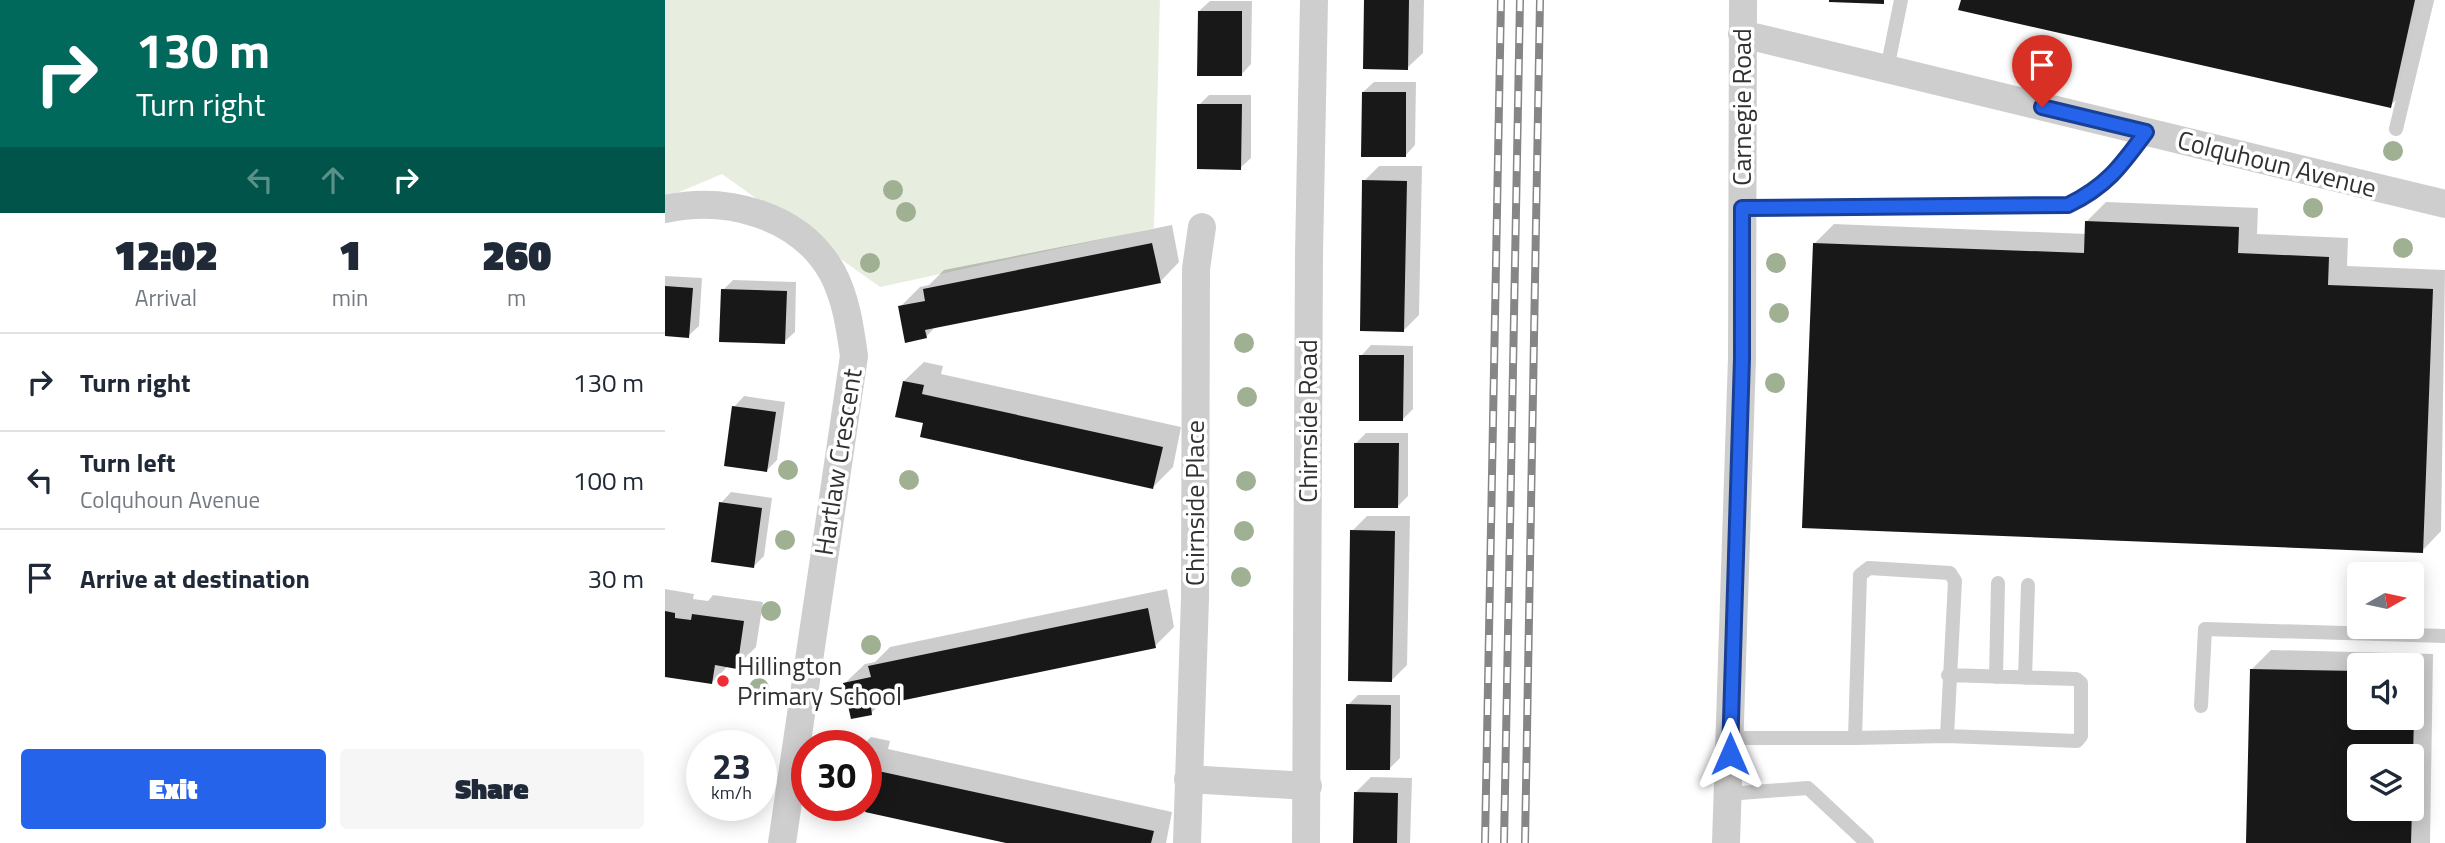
<!DOCTYPE html>
<html lang="en">
<head>
<meta charset="utf-8">
<style>
  body { margin:0; font-family:"Titillium Web",sans-serif; background:#f6f6f7; color:#1f2937; height:100vh; display:flex; flex-direction:column; font-size:26px; white-space:nowrap }
  * { box-sizing:border-box; margin:0 }
  p { font-size:23px; color:#747a83 }
  .icon { flex:none; width:38px; height:38px; fill:none; stroke:currentColor; stroke-width:2; stroke-linecap:round; stroke-linejoin:round }
  .map { position:relative; flex:1; overflow:hidden }
  .side { display:flex; flex-direction:column; background:#fff; width:665px }
  .side>* { flex:none }
  .banner { background:#00695c; color:#fff; overflow:hidden }
  .needle { width:46px; rotate:81deg }
  .controls { position:absolute; left:1682px; top:562px; display:grid; gap:14px }
  .controls a { display:grid; place-items:center; width:77px; height:77px; border-radius:7px; background:#fff; box-shadow:0 4px 18px #0003; font-size:35px }
  .speed { position:absolute; left:21px; top:730px; display:flex; gap:14px; font-size:35px; font-weight:700; text-align:center }
  .speed>* { display:grid; place-content:center; width:91px; height:91px; border-radius:50%; background:#fff; box-shadow:0 4px 18px #0003; line-height:1 }
  .speed small { font-size:18px; font-weight:400 }
  .speed .limit { border:10px solid #d22; background:#fff; color:#111 }
  .pin { position:absolute; display:grid; place-items:center; width:60px; height:60px; color:#fff; margin:-72px -30px; border-radius:50% 50% 50% 0; rotate:-45deg; box-shadow:0 0 7px #0007 }
  .pin .icon { rotate:45deg }
  .me { position:absolute; width:77px; margin:-38px; rotate:0deg; stroke-linejoin:round; filter:drop-shadow(0 0 5px #0008) }
  .turn { display:flex; align-items:center; gap:24px; height:147px; padding:0 21px; font-size:32px }
  .turn .icon { width:91px; height:91px; stroke-width:2.5 }
  .turn b { display:block; font-size:49px; line-height:60px }
  .lanes { display:flex; align-items:center; height:66px; padding:0 21px; background:#0003; justify-content:center; gap:35px; direction:ltr }
  .lanes .off { opacity:.35 }
  .eta { display:flex; justify-content:space-evenly; align-items:center; height:119px; text-align:center }
  .eta b { font-size:42px; font-weight:800; line-height:49px }
  .primary-button { display:flex; gap:14px; margin-top:auto; padding:14px 21px }
  .primary-button a { flex:1; height:80px; border-radius:7px; background:#2563eb; color:#fff; font-size:28px; font-weight:800; line-height:80px; text-align:center }
  .primary-button a+a { background:#f6f6f7; color:#1f2937 }
  ul { padding:0; list-style:none }
  li { display:flex; align-items:center; gap:21px; height:98px; padding:0 21px; border-top:2px solid #e0e1e3 }
  li div { flex:1 }
  li b { display:block; font-size:26px }
  li em { font-style:normal }
  main { display:flex; flex:1; min-height:0 }
  .map>svg:first-child { display:block }
  .green { fill:#e7eedf }
  .shadow { fill:#0003; fill-rule:evenodd }
  .building { fill:#181818 }
  .lines { fill:none; stroke-linecap:round; stroke-linejoin:round }
  .lane { stroke:#cecece; stroke-width:14 }
  .street { stroke:#cecece; stroke-width:28 }
  .rail-casing { stroke:#868686; stroke-width:8 }
  .rail { stroke:#fff; stroke-width:5; stroke-dasharray:16; stroke-linecap:butt }
  .tree { fill:#a0b093 }
  .route-casing { stroke:#184099; stroke-width:18 }
  .route { stroke:#2563eb; stroke-width:12 }
  .poi-dot { fill:#ee2d34; stroke:#fff; stroke-width:2.5 }
  .labels { text-anchor:middle; stroke-width:7; stroke-linejoin:round; paint-order:stroke }
  .street-label { font-size:26px; fill:#313131; stroke:#fff }
  .poi-label { font-size:26px; fill:#313131; stroke:#fff; text-anchor:start }
</style>
</head>
<body>
<main>
<section class="side">
<div class="banner">
<div class="turn"><svg class="icon" aria-label="right" viewBox="0 0 24 24"><path d="M7 20v-9h11M14 6l5 5-5 5"/></svg><div><b>130 m</b>Turn right</div></div>
<div class="lanes"><svg class="icon off" aria-label="left" viewBox="0 0 24 24"><path d="M17 20v-9H6M10 6l-5 5 5 5"/></svg><svg class="icon off" aria-label="ahead" viewBox="0 0 24 24"><path d="M12 20V5M6 11l6-6 6 6"/></svg><svg class="icon" aria-label="right" viewBox="0 0 24 24"><path d="M7 20v-9h11M14 6l5 5-5 5"/></svg></div>
</div>
<div class="eta">
<div><b>12:02</b><p>Arrival</p></div>
<div><b>1</b><p>min</p></div>
<div><b>260</b><p>m</p></div>
</div>
<ul>
<li><svg class="icon" aria-label="right" viewBox="0 0 24 24"><path d="M7 20v-9h11M14 6l5 5-5 5"/></svg><div><b>Turn right</b></div><em>130 m</em></li>
<li><svg class="icon" aria-label="left" viewBox="0 0 24 24"><path d="M17 20v-9H6M10 6l-5 5 5 5"/></svg><div><b>Turn left</b><p>Colquhoun Avenue</p></div><em>100 m</em></li>
<li><svg class="icon" aria-label="arrive" viewBox="0 0 24 24"><path d="M6 21V4h12l-3 4 3 4H6"/></svg><div><b>Arrive at destination</b></div><em>30 m</em></li>
</ul>
<div class="primary-button"><a>Exit</a><a>Share</a></div>
</section>
<div class="map">
<svg width="1780" height="843" viewBox="0 0 1780 843">
  <rect width="100%" height="100%" fill="#fff"/>
  <path class="green" d="M0,0h495l-6,228 -274,59 -158,-113 -57,24z"/>
  <path class="shadow" d="M701,0h58l-1,53 -16,15z
    M1298,0h466l-19,86 -20,20z
    M545,1h42l-1,63 -10,11 -42,-64z
    M709,82h42l-1,63 -10,11 -42,-64z
    M544,95h42v63l-11,10 -41,-63z
    M714,166h43l-3,149 -15,15 -40,-149z
    M1441,202l152,6 -1,26 91,4 -1,28 98,4 -4,261 -19,20 -608,-307 20,-20 252,10 1,-13z
    M507,225l7,37 -19,20 -224,44 -10,11 -26,-30 20,-20 9,-2 15,-15z
    M0,276l37,2 -3,48 -11,10 -23,-2z
    M68,280l63,2 -1,50 -11,10 -61,-52z
    M706,345l42,1v63l-10,10 -42,-63z
    M259,362l19,4 -2,8 240,53 -8,40 -20,20 -228,-65 -21,-41z
    M79,396l41,6 -8,58 -10,10 -33,-63z
    M701,433h42v63l-10,10 -42,-63z
    M66,492l41,6 -8,58 -10,10 -33,-63z
    M702,516h43l-3,149 -15,15 -40,-149z
    M0,589l29,5 -1,5 15,2 5,-6 50,7 -7,45 -20,20 -8,-1 -16,16 -47,-6z
    M502,589l7,38 -19,19 -273,57 -11,10 -26,-30 20,-19 10,-2 15,-15z
    M1606,650l162,4 -3,189h-182l3,-173zM1694,665h52v53h-52zM1694,756h52v52h-52z
    M693,695h42v63l-10,10 -42,-63z
    M206,737l19,4 -2,8 284,63 -6,31h-152l-148,-47v-50h-4z
    M706,777l41,1 -2,65h-55v-50z"/>
  <path class="building" d="M699,0h45l-1,70 -45,-1z
    M1164,0h55v4l-55,-2z
    M1296,0h454l-24,108 -433,-98z
    M533,11h44v65h-45z
    M697,92h44v65h-45z
    M532,104h45l-1,66 -44,-1z
    M697,180l45,1 -3,151 -44,-1z
    M1420,221l154,6 -1,26 91,4 -1,28 105,4 -10,264 -621,-25 11,-285 271,10z
    M487,243l9,40 -236,47 2,8 -22,5 -7,-37 27,-5 -2,-12z
    M0,286l28,2 -4,50 -24,-2z
    M56,289l66,2 -2,53 -66,-2z
    M694,355h45l-1,66h-44z
    M238,381l21,4 -2,9 241,53 -10,42 -233,-52 3,-14 -28,-6z
    M67,406l44,6 -9,60 -43,-6z
    M689,443h45l-1,65h-44z
    M54,502l43,6 -8,60 -43,-6z
    M685,530l45,1 -3,151 -44,-1z
    M483,608l8,40 -285,59 1,8 -21,4 -8,-36 28,-6 -3,-11z
    M0,611l10,2v5l16,2 1,-6 52,7 -7,48 -22,-4 -3,19 -47,-7z
    M1585,669l109,2v47h55l-1,38h-54v52h53l-1,35h-165z
    M1746,673h3v28h-3z
    M681,704l45,1 -1,65h-44z
    M201,759l5,1 -2,9 285,62 -3,12h-145l-141,-31 3,-14z
    M689,792l44,1 -1,50h-44z"/>
  <g class="lines">
    <path class="lane" d="M1222,69l14,-69
      M1731,129l31,-129
      M1077,208l326,-3c39,-20 53,-39 78,-73
      M1331,677l2,-94
      M1360,678l3,-93
      M1536,706l4,-77 240,7
      M1282,736l8,-155 -5,-8 -81,-5 -9,7 -5,163 92,-2 130,5 4,-5v-53l-5,-4 -128,-4
      M1064,738h126
      M1062,794l81,-6 59,55"/>
    <path class="street" d="M1077,34l703,170
      M0,209c61,-13 134,5 167,63 14,26 18,55 22,84l-72,487
      M523,779l120,7
      M522,843l8,-245 1,-329 6,-42
      M641,843l3,-589 5,-254
      M1061,843l16,-485 1,-358"/>
    <g class="rail-casing">
      <path id="rail" d="M820,843l16,-843
        M839,843l16,-843
        M860,843l15,-843"/>
    </g>
    <use href="#rail" class="rail"/>
  </g>
  <g class="tree">
    <circle cx="1728" cy="151" r="10"/>
    <circle cx="228" cy="190" r="10"/>
    <circle cx="1648" cy="208" r="10"/>
    <circle cx="241" cy="212" r="10"/>
    <circle cx="1738" cy="248" r="10"/>
    <circle cx="205" cy="263" r="10"/>
    <circle cx="1111" cy="263" r="10"/>
    <circle cx="1114" cy="313" r="10"/>
    <circle cx="579" cy="343" r="10"/>
    <circle cx="1110" cy="383" r="10"/>
    <circle cx="582" cy="397" r="10"/>
    <circle cx="123" cy="470" r="10"/>
    <circle cx="244" cy="480" r="10"/>
    <circle cx="581" cy="481" r="10"/>
    <circle cx="579" cy="531" r="10"/>
    <circle cx="120" cy="540" r="10"/>
    <circle cx="576" cy="577" r="10"/>
    <circle cx="106" cy="611" r="10"/>
    <circle cx="206" cy="645" r="10"/>
    <circle cx="94" cy="688" r="10"/>
  </g>
  <g class="lines">
    <g class="route-casing">
      <path id="route" d="M1065,754l12,-396v-150l326,-3c39,-19 53,-39 78,-73l-104,-25"/>
    </g>
    <use href="#route" class="route"/>
  </g>
  <circle class="poi-dot" cx="58" cy="681" r="7"/>
  <g class="labels">
    <g class="street-label">
      <text transform="translate(1077 107) rotate(-90)" y="9">Carnegie Road</text>
      <text transform="translate(1612 164) rotate(14)" y="9">Colquhoun Avenue</text>
      <text transform="translate(643 421) rotate(-90)" y="9">Chirnside Road</text>
      <text transform="translate(173 462) rotate(-81)" y="9">Hartlaw Crescent</text>
      <text transform="translate(530 503) rotate(-90)" y="9">Chirnside Place</text>
    </g>
    <g class="poi-label">
      <text x="72" y="675">Hillington<tspan x="72" dy="30">Primary School</tspan></text>
    </g>
  </g>
</svg>
<div class="controls">
<a><svg class="needle" viewBox="-14 -14 28 28"><path d="M0-13l5 13h-10z" fill="#e53935"/><path d="M0 13l5-13h-10z" fill="#747a83"/></svg></a>
<a><svg class="icon" aria-label="sound" viewBox="0 0 24 24"><path d="M4 9h4l5-4v14l-5-4H4zM17 9q2 3 0 6"/></svg></a>
<a><svg class="icon" aria-label="layers" viewBox="0 0 24 24"><path d="M12 4l9 5-9 5-9-5zM3 14l9 5 9-5"/></svg></a>
</div>
<div class="speed"><div>23<small>km/h</small></div><div class="limit">30</div></div>
<div class="pin" style="left:1377px;top:107px;background:#d93025"><svg class="icon" aria-label="arrive" viewBox="0 0 24 24"><path d="M6 21V4h12l-3 4 3 4H6"/></svg></div>
<svg class="me" style="left:1065px;top:754px" viewBox="-20 -20 40 40"><path d="M0-17L14 15 0 8-14 15z" fill="#2563eb" stroke="#fff" stroke-width="4"/></svg>
</div>
</main>
</body>
</html>
